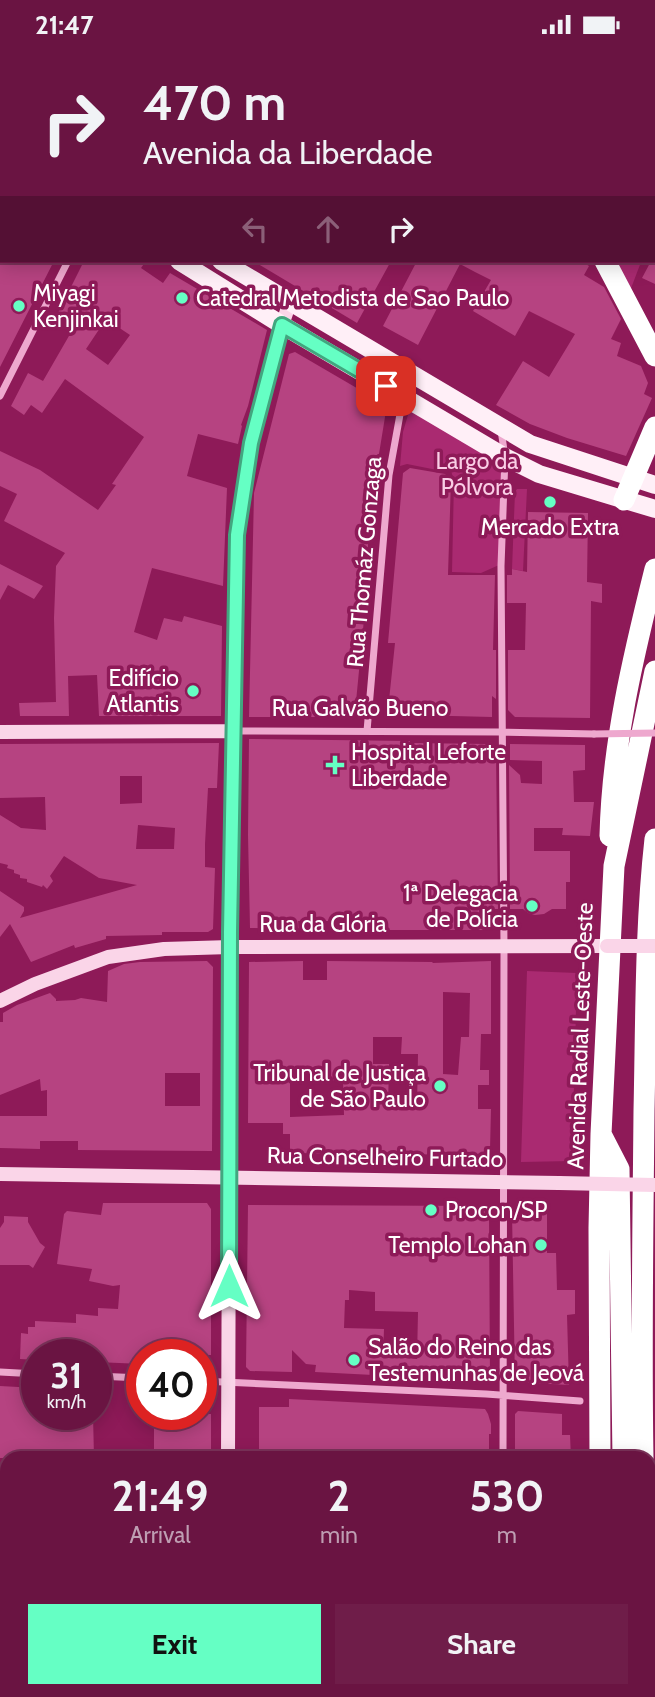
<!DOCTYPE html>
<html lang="en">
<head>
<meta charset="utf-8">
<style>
  body { margin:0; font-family:Cabin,sans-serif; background:#6f1d49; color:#f1f3f6; height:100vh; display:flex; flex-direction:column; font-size:26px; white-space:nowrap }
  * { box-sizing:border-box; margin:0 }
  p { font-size:23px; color:#be9eb2 }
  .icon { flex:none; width:38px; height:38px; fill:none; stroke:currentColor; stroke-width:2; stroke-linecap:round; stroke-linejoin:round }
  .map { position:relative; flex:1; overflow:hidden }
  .details { position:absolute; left:0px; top:1402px; width:656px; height:247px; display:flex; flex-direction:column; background:#6a1442; border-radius:21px 21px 0 0; box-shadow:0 4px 18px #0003,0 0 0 2px #7d335b }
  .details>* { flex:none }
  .guide { position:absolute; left:0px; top:0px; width:656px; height:214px; box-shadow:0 4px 18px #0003,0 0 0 2px #7d335b; background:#6a1442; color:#f1f3f6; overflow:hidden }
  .speed { position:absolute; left:21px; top:1290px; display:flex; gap:14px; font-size:35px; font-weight:700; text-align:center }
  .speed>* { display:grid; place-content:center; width:91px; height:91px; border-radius:50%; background:#6a1442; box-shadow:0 4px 18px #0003,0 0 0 2px #7d335b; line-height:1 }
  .speed small { font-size:18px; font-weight:400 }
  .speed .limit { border:10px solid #d22; background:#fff; color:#111 }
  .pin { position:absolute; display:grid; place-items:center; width:60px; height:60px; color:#fff; margin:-30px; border-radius:14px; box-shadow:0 4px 10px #0006 }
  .me { position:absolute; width:77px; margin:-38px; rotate:0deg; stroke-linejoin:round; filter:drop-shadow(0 0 5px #0008) }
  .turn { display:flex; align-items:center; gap:24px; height:147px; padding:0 28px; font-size:32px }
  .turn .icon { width:91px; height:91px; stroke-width:2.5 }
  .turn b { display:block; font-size:49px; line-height:60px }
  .lanes { display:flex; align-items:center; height:66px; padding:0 28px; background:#0003; justify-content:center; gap:35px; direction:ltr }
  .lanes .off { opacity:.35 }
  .eta { display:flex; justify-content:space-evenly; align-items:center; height:119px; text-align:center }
  .eta b { font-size:42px; font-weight:800; line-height:49px }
  .button { display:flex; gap:14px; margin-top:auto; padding:14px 28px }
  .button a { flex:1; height:80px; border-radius:0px; background:#65ffc4; color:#111; font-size:28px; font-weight:800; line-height:80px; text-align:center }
  .button a+a { background:#6f1d49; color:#f1f3f6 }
  .status { display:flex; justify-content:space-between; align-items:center; height:49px; padding:0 35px; background:#6a1442; direction:ltr }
  .status svg { height:19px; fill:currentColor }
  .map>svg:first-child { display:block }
  .green { fill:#aa2a71 }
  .building { fill:#b64381; fill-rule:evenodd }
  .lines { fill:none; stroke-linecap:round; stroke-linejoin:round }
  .street { stroke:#eea8ce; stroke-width:7 }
  .secondary { stroke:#fad5e8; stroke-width:14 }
  .primary { stroke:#ffeff7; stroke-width:18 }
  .highway { stroke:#fff; stroke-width:21 }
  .street-bridge { stroke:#eea8ce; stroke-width:7 }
  .secondary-bridge { stroke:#fad5e8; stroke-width:14 }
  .route-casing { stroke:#42a67f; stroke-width:18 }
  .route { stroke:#65ffc4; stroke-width:12 }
  .poi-dot { fill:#65ffc4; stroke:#8e1a58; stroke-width:2.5 }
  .labels { text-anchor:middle; stroke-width:7; stroke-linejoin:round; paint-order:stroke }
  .poi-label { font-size:23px; fill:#fff; stroke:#8e1a58; text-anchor:start }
  .park-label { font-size:23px; fill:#facee6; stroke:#8e1a58 }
  .street-label { font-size:23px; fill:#fff; stroke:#8e1a58 }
</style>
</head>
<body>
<div class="status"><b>21:47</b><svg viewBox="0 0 49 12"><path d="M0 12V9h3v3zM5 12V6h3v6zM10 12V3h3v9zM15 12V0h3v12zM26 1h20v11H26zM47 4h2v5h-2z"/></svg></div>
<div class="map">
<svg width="655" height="1648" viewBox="0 0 655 1648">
  <rect width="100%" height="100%" fill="#8e1a58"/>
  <path class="green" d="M611,212h27l3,1 -11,29z
    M410,359l90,52 2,13 -3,92 -18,8 -29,-1 2,-91 -4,-14h-3v5l-40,-8 -7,2 3,-34z
    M517,440h10l-4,82 -11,-2 3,-77z
    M527,922l50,2 -5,188 -51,1z"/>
  <path class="building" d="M0,212h54l-54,106z
    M84,212h62l-5,7 22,15 7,-10 97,57 -19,76 -7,19 1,1 -4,18 -40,-10 -11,42 40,12 -4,98 -71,-18 -18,64 23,8 7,-22 18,4 2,-6 38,10 -1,90h-122l-2,-41 -29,1 1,40h-49l-1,-13 37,-1 -2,-84 2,-52 9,-13 -61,-32 13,-27 -17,-8v-35l40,19 58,40 18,-25 -4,-1 32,-47 -79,-58 -23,34 -11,-8 -7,10 -13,-9 17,-33 15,8 34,-59 -19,-9zM106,270l24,16 -22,30 -22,-16z
    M253,212h138l-34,62z
    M417,212h164l8,5 -5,9 20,12 17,32 -10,20 10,4 -4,13 24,10 7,17 -4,11 8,4 -26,58 -59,-18 -37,-14 -34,-19 27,-44 26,16 26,-43 -46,-23 -14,25 -42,-25 18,-31 -16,-8 -15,-8 -42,81 -35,-19z
    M650,214l5,1v20l-13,-6z
    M295,303l84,49 5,8 1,8 -7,43h-7l-1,22h6l-1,13 -4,41h-3v42l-13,134 -5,5h-101l5,-224 35,-139z
    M410,419l35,6 6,6 -3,95h47l-2,75h3v49l-4,-3v21l-80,-2v-5h-24l7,-67h-7l15,-170z
    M528,463l60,1 -1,69 15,2v19l-11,-2 -1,117 -75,-1 -7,-7v-60h17l1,-47h-19v-28h5v-6l15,3z
    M0,515l43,22 -9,13 -26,-14 -8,15z
    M249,690l161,2v2l77,1 9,9 2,156h-6l-1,15 -5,6h-137v-9h-51l1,8 -49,-1 -2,-93z
    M219,694l-2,45h-9l-3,56v23l10,1 -2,61 -5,3h-46v3l-56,1v3l-31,9 -1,-3 -43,17 -21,-38 -10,13v-46l24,16v4l-4,7 117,-33 -38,-7 -35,-22 -14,20 3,5 -6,8 -4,-4 -1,2 -15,-5v-3l-7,-1v-3l-6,-2v-3l-7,-2 1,-3 -8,-2v-48l21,13 25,2 -1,-33 -45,1v-54zM120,727h22v27l-22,1zM138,776l37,3 -1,21h-38z
    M510,695l75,1v25l-12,1 1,31h20l-4,34 -28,-1 1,-7h-29v23h36v31h-4v27h-14l-8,5 -9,1 -7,-2 -5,-4h-13l-1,-144 11,10 1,8 21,1v-23l-32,-1z
    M207,912l6,6 -1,184 -134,-1v-9h-38v8l-40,-1v-32h47v-26l-6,1 -1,-12 -40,16v-73h3v-9l14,-8 33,-12 6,6v2l19,-1 6,-2 26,4 1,-31 16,-7 16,-2zM165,1024h35v33h-35z
    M303,912v19h24v-19l106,1 -1,1 59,-2v73h-10l-1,36h9v15h-11v24h13l-1,41 -4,5 -196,-2v-19h-7v-11h-35l1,-161zM443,943l27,1 -1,44h-8l-3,38 -15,-1zM373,988h29l-1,17h17l-1,54 -29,-1 1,-43h-16zM343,1031l1,35 -54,2v-36z
    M103,1154h104l4,6v146h-69v9l-46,-2v-7h-59v5l-17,-1 1,-26 7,1v-7h7v-6l41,2v-9l22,2v-8l20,1 2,-24 -7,1 -24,-5 3,-12 -35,-5 7,-50 3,-3 34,4z
    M248,1156l237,1 4,5 1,170 -175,-9 1,-7 -10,-1 -14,-14v22l-42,-1 -4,-4zM349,1241l26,2v19l43,1 -1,47 -34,-3 1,-27 -40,-1 1,-28h4z
    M518,1159h29v45h9l1,37h18v24l-8,1 2,70 -54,-3 -3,-169z
    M4,1167l24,1v5l12,21 5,4 -12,21 -4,-3h-29v-37l4,-6z
    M0,1337l37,2v26h56l1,44h-94z
    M289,1350l196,10 3,5 3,10v10h-2v24h-230v-51h30z
    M518,1362l44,3v21h8l1,23h-56v-44z
    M154,1365h57v44h-57z"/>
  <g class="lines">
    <path class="street" d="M50,0l1,2
      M0,347l68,-135
      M501,381l4,27 -4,109 3,381 -1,511
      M234,682l267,1 93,2
      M367,682l22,-256 12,-66 6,-10
      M0,1323l37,2
      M96,1327l46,2
      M201,1332l285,13 94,7
      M0,1459h7
      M504,1642v6"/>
    <path class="secondary" d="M160,2l2,-2
      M0,683l234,-1
      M0,952l35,-17 73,-27 56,-8 66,-2 377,-1
      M0,1125l559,9
      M228,1409l2,-527 7,-395 14,-93 31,-118 8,-23
      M0,1566l7,4
      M131,1642l11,6
      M227,1642v6"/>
    <path class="primary" d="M0,80l2,1
      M0,106l2,1
      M179,212l103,64 223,132 34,17 116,35
      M221,212l309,183 125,41"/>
    <path class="highway" d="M287,0l4,2
      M442,0l3,2
      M491,0l4,2
      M654,66h1
      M654,104h1
      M654,166h1
      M654,202h1
      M605,212l50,95
      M624,451l31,-73
      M610,787c2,-91 23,-179 45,-267
      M602,1087l17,33 4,289
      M600,1409l-1,-230 2,-94 13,-268 41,-195
      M643,1409c-2,-116 0,-231 1,-347 2,-91 1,-182 11,-272
      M606,1642v6
      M626,1642v6
      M646,1642v6"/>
    <path class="street-bridge" d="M594,685l61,-1"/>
    <path class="secondary-bridge" d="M607,897h48
      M559,1134l96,2"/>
  </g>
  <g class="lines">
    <g class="route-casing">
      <path id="route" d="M229,1237l1,-354 7,-397 14,-92 31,-118 104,61"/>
    </g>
    <use href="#route" class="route"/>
  </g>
  <g class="poi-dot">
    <circle cx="182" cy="249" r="7"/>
    <circle cx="19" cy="257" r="7"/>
    <circle cx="550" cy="453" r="7"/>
    <circle cx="193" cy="642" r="7"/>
    <path d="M331.5 705.5h7v7h7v7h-7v7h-7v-7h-7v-7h7z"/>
    <circle cx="532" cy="857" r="7"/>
    <circle cx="440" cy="1037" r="7"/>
    <circle cx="431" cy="1161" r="7"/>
    <circle cx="541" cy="1196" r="7"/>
    <circle cx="354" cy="1311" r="7"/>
  </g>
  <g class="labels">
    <g class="poi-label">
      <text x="33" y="252">Miyagi<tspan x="33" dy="26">Kenjinkai</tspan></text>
      <text x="196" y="257">Catedral Metodista de Sao Paulo</text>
      <text x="550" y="486" text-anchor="middle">Mercado Extra</text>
      <text x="179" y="637" text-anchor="end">Edifício<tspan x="179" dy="26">Atlantis</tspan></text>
      <text x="351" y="711">Hospital Leforte<tspan x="351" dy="26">Liberdade</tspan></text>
      <text x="518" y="852" text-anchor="end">1ª Delegacia<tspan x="518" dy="26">de Polícia</tspan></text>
      <text x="426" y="1032" text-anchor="end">Tribunal de Justiça<tspan x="426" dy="26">de São Paulo</tspan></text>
      <text x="445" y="1169">Procon/SP</text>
      <text x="527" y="1204" text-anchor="end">Templo Lohan</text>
      <text x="368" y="1306">Salão do Reino das<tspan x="368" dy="26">Testemunhas de Jeová</tspan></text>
    </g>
    <g class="park-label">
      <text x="477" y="420">Largo da<tspan x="477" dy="26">Pólvora</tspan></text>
    </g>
    <g class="street-label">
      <text transform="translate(364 513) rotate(-85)" y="8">Rua Thomáz Gonzaga</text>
      <text x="360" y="667">Rua Galvão Bueno</text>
      <text x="323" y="883">Rua da Glória</text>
      <text transform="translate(580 987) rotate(-88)" y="8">Avenida Radial Leste-Oeste</text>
      <text transform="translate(385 1108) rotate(1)" y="8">Rua Conselheiro Furtado</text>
    </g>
  </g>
</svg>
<div class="speed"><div>31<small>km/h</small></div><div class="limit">40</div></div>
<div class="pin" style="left:386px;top:337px;background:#d93025"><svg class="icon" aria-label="arrive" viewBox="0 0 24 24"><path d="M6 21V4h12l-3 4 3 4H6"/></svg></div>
<svg class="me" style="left:229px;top:1237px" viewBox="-20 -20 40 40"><path d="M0-17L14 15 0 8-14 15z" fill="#65ffc4" stroke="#fff" stroke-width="4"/></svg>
<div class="guide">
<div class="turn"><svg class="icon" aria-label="right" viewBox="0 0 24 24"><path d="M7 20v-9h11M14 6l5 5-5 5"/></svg><div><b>470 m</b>Avenida da Liberdade</div></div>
<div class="lanes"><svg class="icon off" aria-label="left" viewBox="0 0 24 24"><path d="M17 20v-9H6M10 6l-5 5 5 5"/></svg><svg class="icon off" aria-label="ahead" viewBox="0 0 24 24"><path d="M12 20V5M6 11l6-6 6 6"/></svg><svg class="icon" aria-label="right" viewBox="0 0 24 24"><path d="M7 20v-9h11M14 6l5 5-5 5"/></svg></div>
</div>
<section class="details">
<div class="eta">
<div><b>21:49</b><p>Arrival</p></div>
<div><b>2</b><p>min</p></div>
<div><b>530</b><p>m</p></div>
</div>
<div class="button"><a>Exit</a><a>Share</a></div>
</section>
</div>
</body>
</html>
